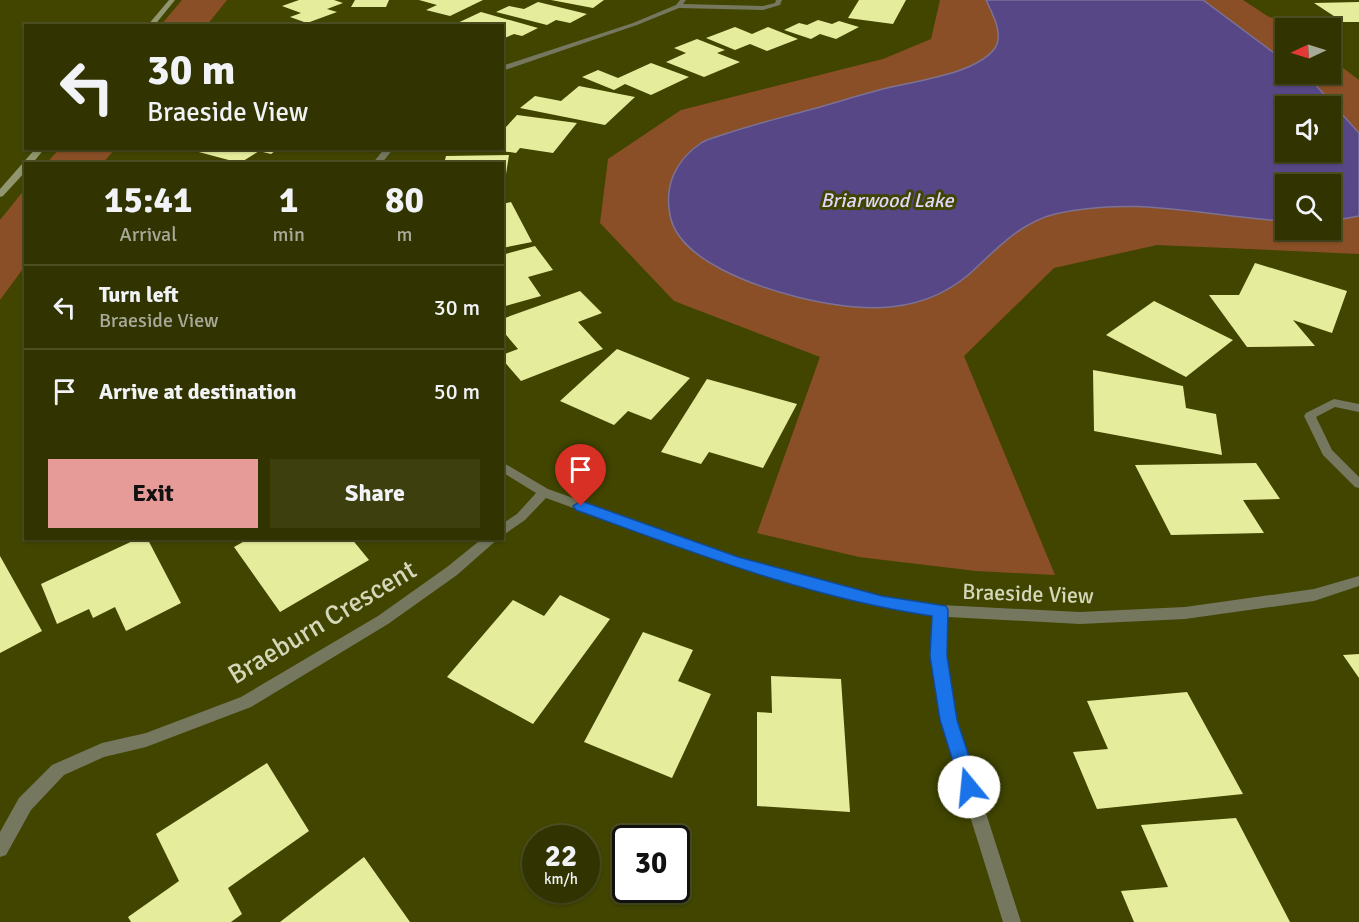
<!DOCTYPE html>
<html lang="en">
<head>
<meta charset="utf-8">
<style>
  body { margin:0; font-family:Signika,sans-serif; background:#3d3f0f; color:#f1f3f6; height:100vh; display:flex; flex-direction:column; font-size:22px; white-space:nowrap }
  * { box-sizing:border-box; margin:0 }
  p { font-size:20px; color:#a8aa99 }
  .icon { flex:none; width:33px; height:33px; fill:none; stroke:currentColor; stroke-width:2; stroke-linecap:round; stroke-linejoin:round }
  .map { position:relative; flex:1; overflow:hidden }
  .drawer { position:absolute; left:24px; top:162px; width:480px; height:378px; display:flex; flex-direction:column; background:#313400; border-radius:0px; box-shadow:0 2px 4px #0004,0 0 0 2px #4c4f22 }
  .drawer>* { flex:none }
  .guide { position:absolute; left:24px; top:24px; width:480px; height:126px; border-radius:0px; box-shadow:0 2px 4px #0004,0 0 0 2px #4c4f22; background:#313400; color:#f1f3f6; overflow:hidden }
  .needle { width:39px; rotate:266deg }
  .controls { position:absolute; left:1275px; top:18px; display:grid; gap:12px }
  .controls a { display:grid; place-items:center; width:66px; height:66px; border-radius:0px; background:#313400; box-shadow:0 2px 4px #0004,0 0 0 2px #4c4f22; font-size:30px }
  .speed { position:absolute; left:522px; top:825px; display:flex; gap:12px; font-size:30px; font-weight:700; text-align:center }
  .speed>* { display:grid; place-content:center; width:78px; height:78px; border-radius:50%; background:#313400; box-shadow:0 2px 4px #0004,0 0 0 2px #4c4f22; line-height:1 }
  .speed small { font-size:15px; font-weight:400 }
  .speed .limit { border:3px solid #111; border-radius:9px; background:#fff; color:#111 }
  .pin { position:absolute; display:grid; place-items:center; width:51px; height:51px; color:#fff; margin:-62px -26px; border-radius:50% 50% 50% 0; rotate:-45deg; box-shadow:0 0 6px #0007 }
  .pin .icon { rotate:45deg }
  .me { position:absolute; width:66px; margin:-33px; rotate:343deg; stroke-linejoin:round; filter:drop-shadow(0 0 4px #0008) }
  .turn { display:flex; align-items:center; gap:21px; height:126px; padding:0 24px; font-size:27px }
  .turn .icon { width:78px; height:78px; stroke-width:2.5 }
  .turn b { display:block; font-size:42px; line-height:51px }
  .eta { display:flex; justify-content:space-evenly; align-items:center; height:102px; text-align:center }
  .eta b { font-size:36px; font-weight:700; line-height:42px }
  .action { display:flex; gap:12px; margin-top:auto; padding:12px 24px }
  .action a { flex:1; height:69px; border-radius:0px; background:#e69b98; color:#111; font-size:24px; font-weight:700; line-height:69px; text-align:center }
  .action a+a { background:#3d3f0f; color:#f1f3f6 }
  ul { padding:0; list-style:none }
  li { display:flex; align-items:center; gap:18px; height:84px; padding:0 24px; border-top:2px solid #4c4f22 }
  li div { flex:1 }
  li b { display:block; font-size:22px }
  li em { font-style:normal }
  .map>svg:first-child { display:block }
  .green { fill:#8a4f26; fill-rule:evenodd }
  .water { fill:#574787; stroke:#7c7296; stroke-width:1.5; fill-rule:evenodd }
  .building { fill:#e5ed9d }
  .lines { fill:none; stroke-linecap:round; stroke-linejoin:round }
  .minor { fill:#75785f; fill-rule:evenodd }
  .secondary { fill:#91966e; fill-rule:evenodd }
  .route { fill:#1a73e8; stroke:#114b97; stroke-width:1.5 }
  .labels { text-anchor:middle; stroke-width:6; stroke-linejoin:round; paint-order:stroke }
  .far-water-label { font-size:20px; font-style:italic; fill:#ddd7fd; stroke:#414500 }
  .street-label { font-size:22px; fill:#d4d8b9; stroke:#414500 }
  .near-street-label { font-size:27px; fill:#d4d8b9; stroke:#414500 }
</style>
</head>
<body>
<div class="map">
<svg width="1359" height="922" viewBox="0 0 1359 922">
  <rect width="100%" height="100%" fill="#414500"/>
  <path class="green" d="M182,0h45l-20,25h-46z
    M940,0h303l26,17 50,11h-33v46h44l1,-15 28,21v174l-202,-9 -103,23 -90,88 91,219 -79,-4 -117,-14 -102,-24 63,-176 -146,-56 -74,-78 8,-64 73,-49 202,-51 48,-20zM1286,106h44v46h-44zM1286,184h44v46h-44z
    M59,149v-1l56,1 -12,14h-56z
    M25,189v77l-25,34v-80z"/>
  <path class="water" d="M986,0h217l82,61 1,13h16l10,7 47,52v83l-28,5 -1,-37h-44l-1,37c-79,-4 -148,-26 -230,-7 -32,8 -55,31 -78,53 -51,50 -115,46 -180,30 -39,-10 -119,-36 -127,-82 -6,-30 6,-55 31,-72 6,-4 15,-6 21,-8 29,-10 58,-17 87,-25 30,-8 58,-18 87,-24 27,-6 82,-14 99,-38 9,-14 -3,-35 -9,-48zM1286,106h44v46h-44z"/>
  <path class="building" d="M299,0h35l9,3 -16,6 10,3 -30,11 -17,-6 11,-4 -19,-7z
    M355,0h34l-3,7h-35z
    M419,0h64l-33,16 -24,-6 11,-5z
    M551,0h53l-11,8z
    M859,0h47l-13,24 -45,-6z
    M538,2l49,12 -17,9 -14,-3 -9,5 -51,-13 13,-6 15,3z
    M1359,2v20h-16l-29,-19z
    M481,12l57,16 -16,8 -8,-2 -12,5v-13h-51z
    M818,20l14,4 7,-3 20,6 -23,12 -16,-5 -9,5 -27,-9 15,-7 8,2z
    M735,27l17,7 16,-7 30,12 -31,12 -17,-7 -15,6 -29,-12z
    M697,39l28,11 -8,3 23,9 -36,15 -38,-15 20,-9 -12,-5z
    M651,63l38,14 -38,18 -26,-11 -11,6 -32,-13 16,-7 20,8z
    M579,86l56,11 -30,28 -85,-17 15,-12 26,5z
    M517,115l60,8 -24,30 -33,-5 -4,5 -21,-3 7,-2v-22l4,1z
    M200,148h79l-8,6 -12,-3 -19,12 -45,-12z
    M509,155l-5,32 -2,-23h-58l2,-8z
    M511,202l21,40 -30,6v-44z
    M535,246l18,24 -25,7 13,19 -39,11v-52z
    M1255,263l92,28 -15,42 -39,-13 22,26 -68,1 -38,-52h30z
    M580,291l22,22 -24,9 25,27 -82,32 -19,-22v-4l16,-6 -16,-19v-11z
    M1154,301l79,39 -47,37 -80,-42z
    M617,349l73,29 -39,42 -23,-9 -14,14 -54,-24z
    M1093,370l90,16 3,22 30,6 6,41 -128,-24z
    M707,379l90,25 -34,64 -54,-16 -8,12 -40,-12z
    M1256,463l24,36 -37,1 21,33 -93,2 -36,-70z
    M139,538h8l34,65 -55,28 -11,-24 -22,11 -4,-9 -32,15 -16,-40z
    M250,538h101l18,22 -89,52 -46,-65z
    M0,556l42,75 -42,22z
    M560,595l50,24 -77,105 -86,-47 66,-77 31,16z
    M643,632l50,18 -15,31 33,13 -39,84 -88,-36z
    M1359,654v24l-16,-23z
    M771,676l70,3 9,133 -93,-6v-94l15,1z
    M1187,692l56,102 -146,15 -24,-57 35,-3 -21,-48z
    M267,763l42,68 -81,57 14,26 -11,8h-100l-3,-5 51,-36 -23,-47z
    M1236,818l54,104h-156l-13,-31 47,-4 -27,-62z
    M364,857l46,65h-130z"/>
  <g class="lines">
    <path class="minor" d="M680,0h6l-3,4 80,2 12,-3 1,-3h6l-2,5 -17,5 -84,-2 -42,17 -135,46v-5l131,-43 43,-18z
      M385,148h9l-13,16h-9z
      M1334,399l25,5v8l-24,-5 -19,10 16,33 27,27v11l-4,-1 -32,-32 -19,-39 2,-3z
      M502,462l46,27 190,68 143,39 60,9 139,7 105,-5 129,-18 45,-13v10l-45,15 -129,18 -105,5 -132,-7 -3,39 11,64 65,202h-18l-63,-202 -9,-64 3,-40c-134,-21 -261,-72 -388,-118l-21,22 -23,16v-12l15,-10 19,-21 -34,-21z
      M483,538h16l-42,37 -69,49 -137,83 -105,40 -42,10 -40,18 -33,35 -25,45 -6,2v-25l19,-34 33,-33 50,-22 44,-10 95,-36 137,-81 69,-49z"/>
    <path class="secondary" d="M169,0h6l-21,26h-7z
      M36,148h9l-13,16h-6v7l-23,25 -3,1v-8z"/>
  </g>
  <path class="route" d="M581,501l157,56 144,39 64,10 2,4 -1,46 10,64 22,67 -3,6 -7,3 -6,-3 -23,-73 -10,-64 2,-40c-123,-18 -240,-64 -356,-106l-3,-4z"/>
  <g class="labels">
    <g class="far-water-label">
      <text x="887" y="207">Briarwood Lake</text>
    </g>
    <g class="street-label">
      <text transform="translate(1028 593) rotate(2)" y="8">Braeside View</text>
    </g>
    <g class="near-street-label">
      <text transform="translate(322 622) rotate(-31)" y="9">Braeburn Crescent</text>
    </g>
  </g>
</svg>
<div class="controls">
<a><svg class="needle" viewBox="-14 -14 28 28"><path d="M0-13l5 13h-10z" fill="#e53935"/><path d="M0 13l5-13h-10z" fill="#a8aa99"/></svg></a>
<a><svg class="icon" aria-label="sound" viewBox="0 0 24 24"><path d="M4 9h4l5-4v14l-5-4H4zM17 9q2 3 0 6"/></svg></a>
<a><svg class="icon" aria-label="search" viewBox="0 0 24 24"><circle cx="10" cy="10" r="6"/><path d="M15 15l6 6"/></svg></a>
</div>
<div class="speed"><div>22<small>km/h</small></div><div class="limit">30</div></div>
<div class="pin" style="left:581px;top:506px;background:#d93025"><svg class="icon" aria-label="arrive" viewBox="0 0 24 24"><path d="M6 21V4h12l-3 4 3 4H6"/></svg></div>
<svg class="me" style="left:969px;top:787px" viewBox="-20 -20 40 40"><circle r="19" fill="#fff"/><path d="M0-13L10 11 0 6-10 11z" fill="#1a73e8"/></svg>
<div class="guide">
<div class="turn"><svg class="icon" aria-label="left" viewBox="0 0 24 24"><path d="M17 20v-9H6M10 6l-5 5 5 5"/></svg><div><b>30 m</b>Braeside View</div></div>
</div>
<section class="drawer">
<div class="eta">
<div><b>15:41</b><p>Arrival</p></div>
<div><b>1</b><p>min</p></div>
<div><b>80</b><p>m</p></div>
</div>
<ul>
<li><svg class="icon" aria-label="left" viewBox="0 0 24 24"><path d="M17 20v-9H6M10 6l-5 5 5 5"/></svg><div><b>Turn left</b><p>Braeside View</p></div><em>30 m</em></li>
<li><svg class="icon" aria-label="arrive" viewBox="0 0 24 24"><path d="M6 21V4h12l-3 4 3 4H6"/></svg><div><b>Arrive at destination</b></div><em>50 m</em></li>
</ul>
<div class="action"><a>Exit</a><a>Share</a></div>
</section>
</div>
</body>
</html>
